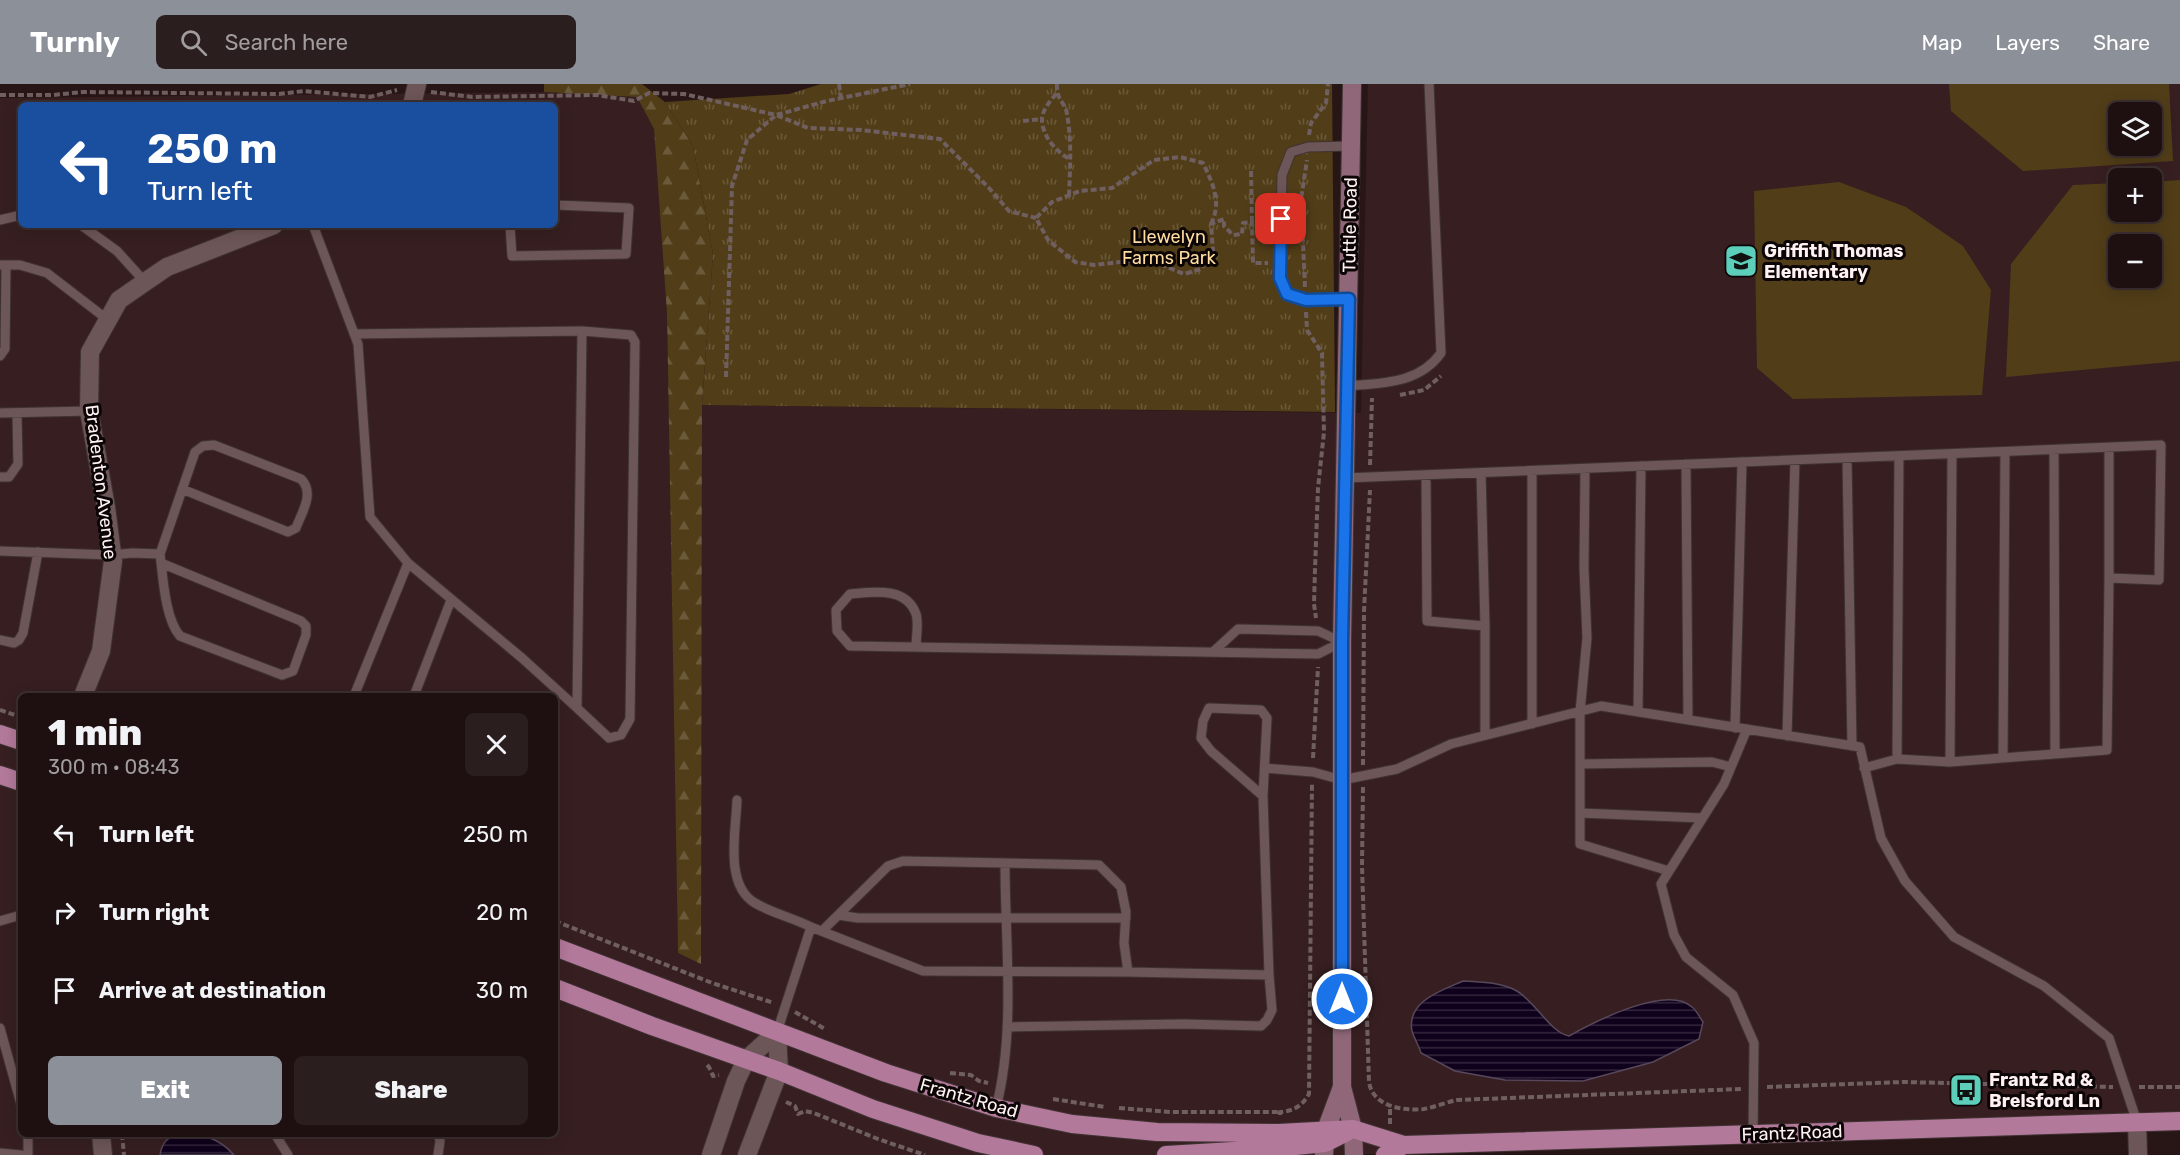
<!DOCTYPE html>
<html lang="en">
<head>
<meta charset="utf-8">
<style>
  body { margin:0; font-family:Rubik,sans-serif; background:#2b1e1f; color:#f1f3f6; height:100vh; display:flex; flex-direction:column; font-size:22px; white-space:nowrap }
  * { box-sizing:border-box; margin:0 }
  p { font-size:20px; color:#a19d9f }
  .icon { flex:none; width:33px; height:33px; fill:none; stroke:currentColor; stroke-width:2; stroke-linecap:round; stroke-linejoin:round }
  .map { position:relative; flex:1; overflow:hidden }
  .drawer { position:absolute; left:18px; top:609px; width:540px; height:444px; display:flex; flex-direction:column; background:#1e1011; border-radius:9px; box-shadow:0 3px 15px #0003,0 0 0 2px #3c3031 }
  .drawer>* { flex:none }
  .top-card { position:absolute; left:18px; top:18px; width:540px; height:126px; border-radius:9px; box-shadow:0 3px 15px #0003,0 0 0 2px #3c3031; background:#1a4fa0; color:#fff; overflow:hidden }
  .tools { position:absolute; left:2108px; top:18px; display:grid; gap:12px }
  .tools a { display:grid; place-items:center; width:54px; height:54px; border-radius:9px; background:#1e1011; box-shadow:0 3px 15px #0003,0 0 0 2px #3c3031; font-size:30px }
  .pin { position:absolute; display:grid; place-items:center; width:51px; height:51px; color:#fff; margin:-26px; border-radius:12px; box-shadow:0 3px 9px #0006 }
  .me { position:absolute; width:66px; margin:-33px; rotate:0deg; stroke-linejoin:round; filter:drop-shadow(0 0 4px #0008) }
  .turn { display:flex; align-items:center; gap:21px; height:126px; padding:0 30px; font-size:27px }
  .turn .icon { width:78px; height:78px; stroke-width:2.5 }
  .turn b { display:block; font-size:42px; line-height:51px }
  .round { display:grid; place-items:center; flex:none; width:63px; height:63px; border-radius:9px; background:#2b1e1f }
  .head { display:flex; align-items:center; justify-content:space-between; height:102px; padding:0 30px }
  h1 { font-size:36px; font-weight:800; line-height:45px }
  .button { display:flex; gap:12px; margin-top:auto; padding:12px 30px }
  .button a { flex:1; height:69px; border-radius:9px; background:#8c9099; color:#fff; font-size:24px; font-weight:800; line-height:69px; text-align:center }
  .button a+a { background:#2b1e1f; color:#f1f3f6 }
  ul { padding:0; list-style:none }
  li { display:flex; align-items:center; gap:18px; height:78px; padding:0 30px }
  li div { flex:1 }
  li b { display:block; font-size:22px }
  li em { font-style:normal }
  header { display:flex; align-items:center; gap:36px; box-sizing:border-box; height:84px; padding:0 30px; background:#8c9099; color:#fff }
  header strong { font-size:28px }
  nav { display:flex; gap:33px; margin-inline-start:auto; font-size:21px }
  .search { width:420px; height:54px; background:#2b1e1f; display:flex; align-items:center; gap:15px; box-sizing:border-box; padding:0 21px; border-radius:9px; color:#a19d9f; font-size:22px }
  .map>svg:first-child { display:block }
  .built { fill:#371f21; fill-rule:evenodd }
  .green { fill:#513d18; fill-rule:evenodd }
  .forest { fill:url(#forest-firs) }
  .park { fill:url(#park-tufts) }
  .water { fill:url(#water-rules); stroke:#57485c; stroke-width:1.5 }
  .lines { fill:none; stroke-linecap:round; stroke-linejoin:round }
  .service-casing { stroke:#403334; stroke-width:11 }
  .minor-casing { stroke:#403334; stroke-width:20 }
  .tertiary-casing { stroke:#403334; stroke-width:20 }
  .secondary-casing { stroke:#403334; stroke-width:20 }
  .primary-casing { stroke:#403334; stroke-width:20 }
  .path { stroke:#705f60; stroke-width:4; stroke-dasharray:6 3; stroke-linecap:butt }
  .service { stroke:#6d5658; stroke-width:9 }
  .minor { stroke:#6d5658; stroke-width:18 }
  .tertiary { stroke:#6d5658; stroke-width:18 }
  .secondary { stroke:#906779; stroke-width:18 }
  .primary { stroke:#b3799a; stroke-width:18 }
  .route-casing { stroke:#114b97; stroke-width:15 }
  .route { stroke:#1a73e8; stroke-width:10 }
  .labels { text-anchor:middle; stroke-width:6; stroke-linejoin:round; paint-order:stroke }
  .street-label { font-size:18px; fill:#fff1f2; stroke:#0b0505 }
  .park-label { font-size:18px; fill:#ffdca0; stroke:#0b0505 }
  .poi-label { font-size:18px; font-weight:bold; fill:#fff1f2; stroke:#0b0505; text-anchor:start }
</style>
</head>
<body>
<header>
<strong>Turnly</strong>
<div class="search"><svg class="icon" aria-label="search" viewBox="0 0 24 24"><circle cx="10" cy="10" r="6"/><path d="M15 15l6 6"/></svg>Search here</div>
<nav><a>Map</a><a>Layers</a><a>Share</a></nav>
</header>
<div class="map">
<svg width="2180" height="1071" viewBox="0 0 2180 1071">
  <defs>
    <pattern id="forest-firs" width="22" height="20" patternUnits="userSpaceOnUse" patternTransform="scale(1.5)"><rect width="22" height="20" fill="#513d18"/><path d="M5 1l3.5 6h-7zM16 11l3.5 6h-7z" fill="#6b5a3a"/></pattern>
    <pattern id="park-tufts" width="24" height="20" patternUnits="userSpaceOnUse" patternTransform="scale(1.5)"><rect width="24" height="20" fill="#513d18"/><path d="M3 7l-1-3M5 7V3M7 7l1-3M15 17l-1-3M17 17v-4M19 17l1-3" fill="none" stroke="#6b5a3a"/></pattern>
    <pattern id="water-rules" width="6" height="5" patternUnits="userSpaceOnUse" patternTransform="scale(1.5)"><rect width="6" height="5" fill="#0f001b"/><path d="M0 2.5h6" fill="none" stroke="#33263d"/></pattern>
  </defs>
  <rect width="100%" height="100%" fill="#281617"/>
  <path class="built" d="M1368,0h812v1047l-844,24h-1336v-1057l544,-6 93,5 17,32 13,185 11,639 22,10 2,-558 659,8zM21,21h534v120h-534zM2118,28h33v34h-33zM2118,94h33v34h-33zM2118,160h33v34h-33zM21,612h534v438h-534z"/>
  <path class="green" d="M1949,0h220l4,77 -150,10 -72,-60zM2151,28v34h-33v-34z
    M2180,96v181l-174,16 5,-113 62,-79 45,-2v29h33v-30zM2151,160v34h-33v-34z
    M1839,98l67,25 57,39 28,44 -9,105 -189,4 -36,-31 -3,-177z"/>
  <path class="forest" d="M544,0h98l23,18 28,44 20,108 -11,151 -1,559 -23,-11 -11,-639 -13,-185 -17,-32 -93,-5z"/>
  <path class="park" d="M821,0h511l3,328 -633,-7 11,-151 -20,-108 -28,-44 124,-8z"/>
  <path class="water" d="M1463,897c17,1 36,1 52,9 20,10 34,42 54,46 25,-14 98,-52 123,-29 5,4 8,11 11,15l-4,17 -46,23 -70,19 -78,-1 -50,-9 -34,-18c-2,-7 -7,-15 -9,-22 -6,-30 31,-41 51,-50z
    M179,1050c23,0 39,3 55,21h-74c2,-12 7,-18 19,-21z"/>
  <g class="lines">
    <g class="service-casing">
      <path id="service" d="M0,136l21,-5
        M81,141l36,26 28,31
        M313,141l45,119 12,173 38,46 -54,133
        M510,141l2,31 114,-2 3,-46 -74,-3
        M0,181h20l27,8 61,47
        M1349,215l-43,1 -19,-6 -7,-16 2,-103 9,-23 17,-5 44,-1
        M354,250l228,-3 -5,377 -55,-50 -114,-95
        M0,272l5,-7 1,-84
        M1348,302c34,-3 71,-2 93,-33l-12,-269
        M0,329l89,-2
        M2054,366l1,304
        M1847,374l5,288
        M1686,380l2,256
        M1585,385l-1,99 3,70 -7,74v132l89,27
        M1481,389l4,153
        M1426,391l1,146 58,5v109
        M0,393h9l9,-13 -1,-51
        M1345,394l816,-33 -2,135 -50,-2 -2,172 -157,12 -53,-3 -33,9
        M0,467l112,4 20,-2 28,1c3,23 5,65 20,82l102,39 11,-4 13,-36v-9l-5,-5 -140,-58
        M160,470l35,-102 8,-6 11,-1 87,34c14,14 1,33 -5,49l-8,4 -106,-43
        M2109,494v-130
        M0,556l14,3 5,-3 4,-7 15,-81
        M916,563c0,-9 3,-24 0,-33 -10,-28 -44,-22 -66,-20l-14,16 1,21 13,15 468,8 24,-12
        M1214,567l24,-22 80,2 24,11
        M414,612l37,-96
        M577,624l32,30 12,-3 9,-16 5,-377 -4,-7 -49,-4
        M1638,628l3,-246
        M1532,640v-253
        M1735,644l7,-266
        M1747,645l-23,55 -63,100 13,51 12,22 47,38 21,48 -1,91
        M1787,652l8,-276
        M2003,674l2,-306
        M1897,675l2,-303
        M1950,678l2,-308
        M1580,680l132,-2 19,5
        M1265,684l48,4 29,8 55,-11 54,-25 150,-38 259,41 21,91 24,43 49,56 90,49 65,52 28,84
        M737,716c-1,31 -13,85 18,103 17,10 38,15 56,24l-34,105
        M1580,729l122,5
        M838,831l20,3h268
        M0,837l21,-6
        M811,843l112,44 205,1
        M822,847l66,-65 15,-5 196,4 22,22 5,25 -2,31 4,29 141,3
        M1007,943l176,-3 78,2 6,-6 5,-10 -3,-35 -6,-179 4,-78 -6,-8 -52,-2 -6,13 -2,17 10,13 52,45
        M0,944l21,76
        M996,1024c20,-77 9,-165 9,-244
        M28,1050v21
        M275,1050l13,21
        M0,1069l21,2
        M438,1071l2,-14 -2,-7"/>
    </g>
    <g class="minor-casing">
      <path id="minor" d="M2137,1038l1,33"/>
    </g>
    <g class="tertiary-casing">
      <path id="tertiary" d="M412,21l5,-21
        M83,612l18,-45 12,-90 -7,-54 -17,-96 1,-59 29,-52 26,-18 22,-15 107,-42
        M101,1050l2,21
        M711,1071l25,-74 10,-21 31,-28
        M747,1071l32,-84 -2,-39"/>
    </g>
    <g class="secondary-casing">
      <path id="secondary" d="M1352,0l-10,558v445l11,42 1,26
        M1324,1071l2,-25 16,-43"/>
    </g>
    <g class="primary-casing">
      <path id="primary" d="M0,650l21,7
        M0,691l21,7
        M555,863l331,126 110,35 76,16 85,8 122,1 74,-4 51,16 776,-24
        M555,904l97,38 127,45 94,38 105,34 56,12
        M1166,1071l101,-6 58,-6 22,-11
        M1385,1071l19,-10"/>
    </g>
    <path class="path" d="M839,0l2,14
      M1057,0c-1,17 8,17 10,30 5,28 3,54 2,82
      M431,8l41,5 125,-2 37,6 15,-8 35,1 92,21 51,-14 83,-17
      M1056,10c-5,6 -13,15 -14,24 -1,17 15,35 28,41
      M0,11h53l30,-3 196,2 25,-3 66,6 27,-7
      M1023,37l19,-2
      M1309,51l2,-12 15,-20 2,-19
      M1251,87l1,51
      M1211,140c11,-22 2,-40 -8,-61l-23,-6 -26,3 -42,28 -32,3 -28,11 -16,16 12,22 27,22 19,3 43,-5 23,4 24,10 17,-5 12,-18 -2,-27 13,-5v7l9,9 9,-1 1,-11 9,-1 1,41h15
      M1305,203l-4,-88 6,-39
      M1306,228l1,18 15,23 2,79 -6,56 -3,81 -1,35 2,14
      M726,293l6,-191 15,-46 29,-25 32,13 53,2 79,9 49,49 20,23 27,7
      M1400,311l24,-5 17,-14
      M1370,381l2,-67
      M0,626l21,7
      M1313,674l5,-91
      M1363,681l1,-154 6,-121
      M1363,703l-1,79 7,216c4,25 34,29 55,27 11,-2 23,-7 33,-9l284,-11
      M555,837l157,62 62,20
      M795,928l30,17
      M707,981l2,2 4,9 6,-1
      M950,989l21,2 8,6 9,2
      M1767,1003l136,-5 210,5
      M2139,1003h41
      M1053,1015l52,8
      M786,1018l9,4 3,8 7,-3 9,2 64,26 47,16
      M1119,1024l51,4h110
      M1280,1031v-3c14,-1 22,-6 29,-18l3,-310
      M1390,1040v-18
      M122,1050l2,21"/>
    <use href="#service" class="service"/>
    <use href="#minor" class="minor"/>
    <use href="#tertiary" class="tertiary"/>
    <use href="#secondary" class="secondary"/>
    <use href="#primary" class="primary"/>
  </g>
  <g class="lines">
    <g class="route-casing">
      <path id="route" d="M1281,135l-1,59 7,16 19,6 43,-1 -7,343v357"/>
    </g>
    <use href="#route" class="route"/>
  </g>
  <defs>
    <g id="school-square" transform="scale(1.725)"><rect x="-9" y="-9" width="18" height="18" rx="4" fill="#5cceba" stroke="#0b0505"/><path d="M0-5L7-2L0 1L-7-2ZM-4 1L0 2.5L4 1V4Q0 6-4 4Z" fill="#111"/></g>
    <g id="bus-square" transform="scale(1.725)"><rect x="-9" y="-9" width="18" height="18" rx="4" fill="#5cceba" stroke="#0b0505"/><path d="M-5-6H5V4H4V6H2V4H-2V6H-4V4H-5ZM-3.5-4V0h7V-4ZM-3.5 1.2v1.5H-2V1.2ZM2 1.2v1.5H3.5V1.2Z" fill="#111"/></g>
  </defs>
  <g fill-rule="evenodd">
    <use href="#school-square" x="1741" y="177"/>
    <use href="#bus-square" x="1966" y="1006"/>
  </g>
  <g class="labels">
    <g class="street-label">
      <text transform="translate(1350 141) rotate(-89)" y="6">Tuttle Road</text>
      <text transform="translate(101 398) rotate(83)" y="6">Bradenton Avenue</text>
      <text transform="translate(969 1014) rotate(16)" y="6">Frantz Road</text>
      <text transform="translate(1792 1049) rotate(-2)" y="6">Frantz Road</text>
    </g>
    <g class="park-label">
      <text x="1169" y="159">Llewelyn<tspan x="1169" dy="21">Farms Park</tspan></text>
    </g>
    <g class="poi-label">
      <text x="1764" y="173">Griffith Thomas<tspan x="1764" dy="21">Elementary</tspan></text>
      <text x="1989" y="1002">Frantz Rd &amp;<tspan x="1989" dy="21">Brelsford Ln</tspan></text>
    </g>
  </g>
</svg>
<div class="tools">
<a><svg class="icon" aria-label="layers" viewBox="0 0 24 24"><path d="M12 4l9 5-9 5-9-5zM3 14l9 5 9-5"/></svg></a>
<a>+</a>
<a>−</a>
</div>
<div class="pin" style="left:1281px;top:135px;background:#d93025"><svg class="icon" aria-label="arrive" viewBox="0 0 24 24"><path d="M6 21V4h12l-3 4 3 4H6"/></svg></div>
<svg class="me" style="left:1342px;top:915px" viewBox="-20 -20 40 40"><circle r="17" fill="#1a73e8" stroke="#fff" stroke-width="3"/><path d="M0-11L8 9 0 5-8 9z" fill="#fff"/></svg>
<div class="top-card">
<div class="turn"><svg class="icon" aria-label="left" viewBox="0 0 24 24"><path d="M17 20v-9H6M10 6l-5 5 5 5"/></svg><div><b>250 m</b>Turn left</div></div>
</div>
<section class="drawer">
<div class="head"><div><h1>1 min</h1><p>300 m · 08:43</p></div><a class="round"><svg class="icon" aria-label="close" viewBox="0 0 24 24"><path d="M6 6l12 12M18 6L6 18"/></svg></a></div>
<ul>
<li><svg class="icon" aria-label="left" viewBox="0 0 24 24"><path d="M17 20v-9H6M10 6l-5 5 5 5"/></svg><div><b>Turn left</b></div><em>250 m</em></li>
<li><svg class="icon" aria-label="right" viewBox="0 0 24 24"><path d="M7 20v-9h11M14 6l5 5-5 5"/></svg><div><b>Turn right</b></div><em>20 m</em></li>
<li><svg class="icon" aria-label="arrive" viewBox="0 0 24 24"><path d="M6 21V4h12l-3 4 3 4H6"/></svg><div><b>Arrive at destination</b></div><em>30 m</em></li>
</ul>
<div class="button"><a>Exit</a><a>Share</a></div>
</section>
</div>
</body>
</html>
